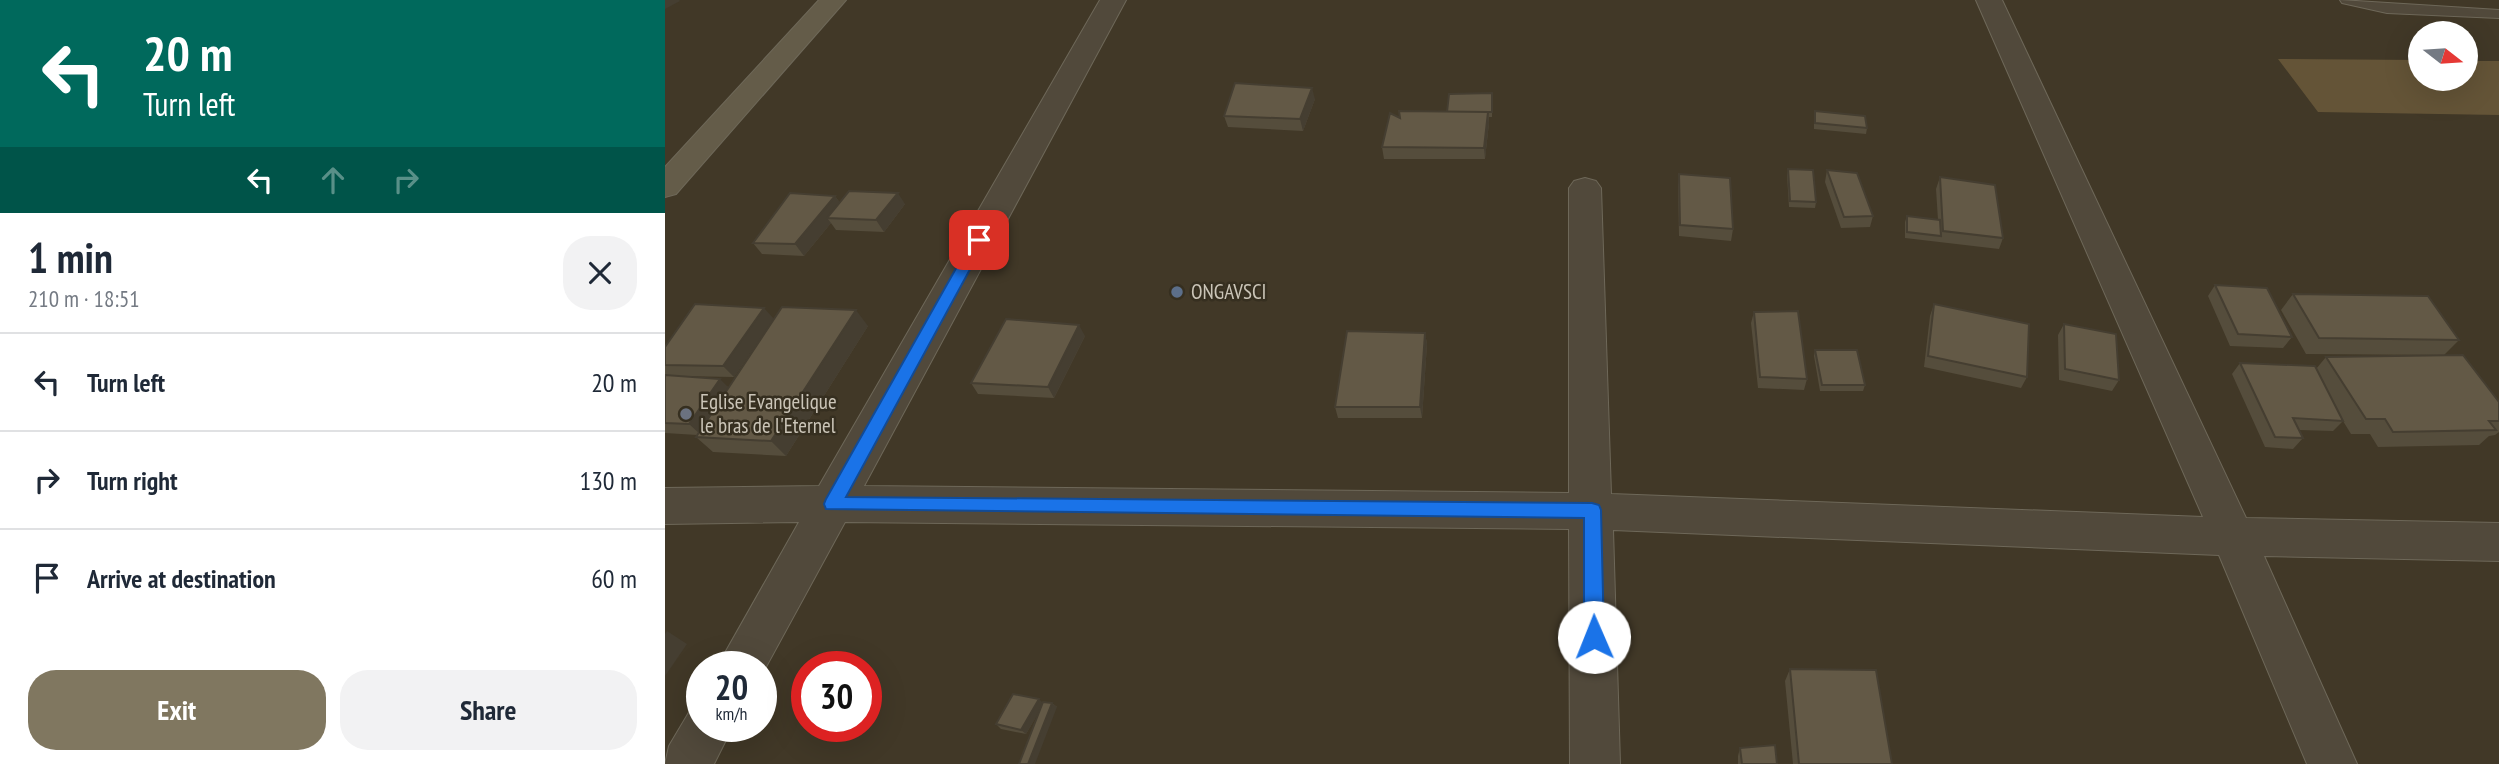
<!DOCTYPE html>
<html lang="en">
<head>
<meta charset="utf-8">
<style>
  body { margin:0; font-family:"PT Sans Narrow",sans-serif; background:#f2f2f3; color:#1f2937; height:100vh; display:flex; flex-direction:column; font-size:26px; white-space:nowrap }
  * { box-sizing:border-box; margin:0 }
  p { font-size:23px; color:#747a83 }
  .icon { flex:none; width:38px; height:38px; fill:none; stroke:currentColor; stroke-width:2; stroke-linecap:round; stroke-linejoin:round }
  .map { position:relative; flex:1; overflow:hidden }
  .sheet { display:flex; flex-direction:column; background:#fff; width:665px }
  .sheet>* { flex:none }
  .hud { background:#00695c; color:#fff; overflow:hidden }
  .needle { width:46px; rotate:107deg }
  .tools { position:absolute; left:1743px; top:21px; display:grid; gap:14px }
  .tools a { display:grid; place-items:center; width:70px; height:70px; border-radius:50%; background:#fff; box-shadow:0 7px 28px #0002; font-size:35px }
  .speed { position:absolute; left:21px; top:651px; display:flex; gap:14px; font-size:35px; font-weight:700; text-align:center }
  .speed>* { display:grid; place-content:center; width:91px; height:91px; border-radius:50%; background:#fff; box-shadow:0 7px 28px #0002; line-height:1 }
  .speed small { font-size:18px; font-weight:400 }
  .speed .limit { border:10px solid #d22; background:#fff; color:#111 }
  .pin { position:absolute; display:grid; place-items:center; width:60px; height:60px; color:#fff; margin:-30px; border-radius:14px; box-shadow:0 4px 10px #0006 }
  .me { position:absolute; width:77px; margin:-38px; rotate:359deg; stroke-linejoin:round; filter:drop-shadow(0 0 5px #0008) }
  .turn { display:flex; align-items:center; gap:24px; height:147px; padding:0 28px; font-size:32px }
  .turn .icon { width:91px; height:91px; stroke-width:2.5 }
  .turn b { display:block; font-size:49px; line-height:60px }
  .lanes { display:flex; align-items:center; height:66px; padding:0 28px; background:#0003; justify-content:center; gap:35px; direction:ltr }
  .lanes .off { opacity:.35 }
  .round { display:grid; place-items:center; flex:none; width:74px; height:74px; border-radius:28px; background:#f2f2f3 }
  .head { display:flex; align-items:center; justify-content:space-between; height:119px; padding:0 28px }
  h1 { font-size:42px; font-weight:600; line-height:52px }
  .cta { display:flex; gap:14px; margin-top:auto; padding:14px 28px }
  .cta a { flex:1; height:80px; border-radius:28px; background:#807760; color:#fff; font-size:28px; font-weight:600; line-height:80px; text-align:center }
  .cta a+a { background:#f2f2f3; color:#1f2937 }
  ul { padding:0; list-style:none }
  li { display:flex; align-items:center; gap:21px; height:98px; padding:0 28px; border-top:2px solid #e0e1e3 }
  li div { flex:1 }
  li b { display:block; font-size:26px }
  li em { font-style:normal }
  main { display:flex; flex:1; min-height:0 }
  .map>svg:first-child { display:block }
  .water { fill:#645437 }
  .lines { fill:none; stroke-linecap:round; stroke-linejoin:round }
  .lane-casing { stroke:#6e6859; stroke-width:2 }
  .street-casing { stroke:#6e6859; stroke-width:2 }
  .secondary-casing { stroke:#6e6859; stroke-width:2 }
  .lane { fill:#51493b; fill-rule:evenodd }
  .street { fill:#51493b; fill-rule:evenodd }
  .secondary { fill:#645c49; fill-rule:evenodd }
  .wall { fill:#554d3c; fill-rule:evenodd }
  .shaded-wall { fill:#453e31 }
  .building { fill:#635946; stroke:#453e31; stroke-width:2 }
  .route { fill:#1a73e8; stroke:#114b97; stroke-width:2 }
  .service-dot { fill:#5c6f8a; stroke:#362f20; stroke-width:2.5 }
  .worship-dot { fill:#6b7280; stroke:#362f20; stroke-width:2.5 }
  .labels { text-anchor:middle; stroke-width:5; stroke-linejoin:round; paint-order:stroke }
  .poi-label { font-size:21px; fill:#cbc5b8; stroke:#362f20; text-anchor:start }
</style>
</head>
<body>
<main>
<section class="sheet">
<div class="hud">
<div class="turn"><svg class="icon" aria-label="left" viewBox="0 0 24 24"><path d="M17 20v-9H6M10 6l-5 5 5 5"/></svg><div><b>20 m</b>Turn left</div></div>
<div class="lanes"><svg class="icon" aria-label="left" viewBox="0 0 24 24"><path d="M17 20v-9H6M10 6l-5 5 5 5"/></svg><svg class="icon off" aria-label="ahead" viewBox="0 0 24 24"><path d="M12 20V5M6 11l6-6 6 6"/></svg><svg class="icon off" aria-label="right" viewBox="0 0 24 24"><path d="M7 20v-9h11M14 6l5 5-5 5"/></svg></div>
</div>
<div class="head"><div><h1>1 min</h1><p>210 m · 18:51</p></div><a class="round"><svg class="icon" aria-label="close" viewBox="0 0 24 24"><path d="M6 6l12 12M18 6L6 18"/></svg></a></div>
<ul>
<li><svg class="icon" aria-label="left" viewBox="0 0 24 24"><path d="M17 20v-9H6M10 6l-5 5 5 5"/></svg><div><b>Turn left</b></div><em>20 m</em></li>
<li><svg class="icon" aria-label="right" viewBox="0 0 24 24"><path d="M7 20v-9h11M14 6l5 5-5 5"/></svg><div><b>Turn right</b></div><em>130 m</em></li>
<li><svg class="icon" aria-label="arrive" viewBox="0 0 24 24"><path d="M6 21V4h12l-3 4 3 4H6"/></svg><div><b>Arrive at destination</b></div><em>60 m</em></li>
</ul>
<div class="cta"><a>Exit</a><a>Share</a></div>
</section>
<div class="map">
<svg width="1834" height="764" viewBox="0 0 1834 764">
  <rect width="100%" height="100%" fill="#413827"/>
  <path class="water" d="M1613,59l142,1v19h46v-18h33v54l-181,-3z"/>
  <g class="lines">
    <g class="lane-casing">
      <path id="lane" d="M1675,0l159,10v8l-112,-5 -45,-10z"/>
    </g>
    <g class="street-casing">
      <path id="street" d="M435,0h26l-262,486 705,7v-305l5,-7 11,-3 11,3 5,7 10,306 592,23 -227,-517h26l244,518 253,5v38l-235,-5 93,208h-50l-88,-209 -606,-25 7,234h-50l-1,-235 -724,-7 -84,154v-9h-44l82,-145 -134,2v-36l154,-2z
        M37,704v22h31l-19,38h-49l4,-18 22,-37z"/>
    </g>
    <g class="secondary-casing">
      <path id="secondary" d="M154,0h27l-170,194 -11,3v-30z"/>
    </g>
    <use href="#lane" class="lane"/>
    <use href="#street" class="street"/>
    <use href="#secondary" class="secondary"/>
  </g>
  <path class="wall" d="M650,99l-12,32 -75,-4 -4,-11z
    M827,99v18h-3v6l-4,36h-101l-2,-12 18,-29 47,-6z
    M1150,111l52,17 -1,6 -52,-5v-12z
    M1123,169l28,33 -1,6 -26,-1 -2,-32z
    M1162,170l46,46 -3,11 -29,1 -16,-46z
    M1014,174l54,55 -2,12 -52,-5 -1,-51z
    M1275,177l63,61 -4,11 -94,-11v-16l2,-6 31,4 -2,-31z
    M170,196l5,7 65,1 -21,28 -48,-2 -5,-7 -27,33 -42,-2 -9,-11z
    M1550,285l77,52 -9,11 -53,-2 -22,-50z
    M1628,294l166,46 -15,15 -138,-1 -25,-44z
    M1269,304l93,73 -6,11 -97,-21 6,-51z
    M1089,312l53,67 -3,11 -46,-2 -7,-65z
    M109,319l94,7 -82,130 -73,-4 -17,-15 1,-2 -32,-2v-86zM106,324l-42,63 -53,-11 58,1z
    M1399,324l55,56 -7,11 -53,-11 -1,-45z
    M760,333l2,11 -5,74h-84l-3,-11z
    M420,336l-31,62 -76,-4 -7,-11z
    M1150,350l50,35 -2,6h-43l-6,-35z
    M1661,357l173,45v30l-4,3 -6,1 -10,9 -101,2 -8,-13h-19l-8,-13 -10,10 -34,-1 4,8 -10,11 -28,-2 -33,-73 8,-11 76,6z
    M1125,669l102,95h-99l-8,-83z
    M378,703h9l5,4 -16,1 -15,26 -25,-5 -5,-5z
    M1075,748l37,16h-39v-8z"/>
  <path class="shaded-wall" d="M0,0h14l1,1 -15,8z
    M647,88l3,11 -12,32 -3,-12z
    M823,112l1,11 -4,36 -1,-11z
    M233,193l7,11 -21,28 -8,-12z
    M170,196l8,11 -16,11 4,5 -27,33 -9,-12z
    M99,308l10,11 -40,58 -11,-11z
    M191,310l12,16 -82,130 -15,-15z
    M414,325l6,11 -31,62 -6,-11z
    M760,333l2,11 -5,74 -2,-11z
    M55,379l11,11 -30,45 -12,-11z
    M2,631l20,13 -22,32v-42z
    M374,699l5,5 -18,30 -5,-4z
    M387,703l5,4 -22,57h-7z"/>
  <path class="building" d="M570,83l77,5 -12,31 -76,-3z
    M827,93v19h-45l2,-18z
    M734,111l89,1 -4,36 -102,-1 8,-34 10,5z
    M1150,111l50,5 2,12 -52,-5z
    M1123,169l25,1 3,32 -26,-1z
    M1162,170l30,3 16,43 -29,1z
    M1014,174l51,4 3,51 -53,-4z
    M1275,177l55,8 8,53 -60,-7z
    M184,191l49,2 -22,27 -49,-2z
    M125,193l45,3 -40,48 -42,-1z
    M1242,216l33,4 1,16 -34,-4z
    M1550,285l52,3 25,49 -54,-3z
    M1628,294l135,2 31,44 -140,-2z
    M30,304l69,4 -41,58 -58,-1v-18z
    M1269,304l95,20 -2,53 -99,-21z
    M117,307l74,3 -85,131 -75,-4z
    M1133,311l9,68 -47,-2 -6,-65z
    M341,319l73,6 -31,62 -77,-4z
    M1399,324l52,10 3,46 -54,-11z
    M682,331l78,2 -5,74h-85z
    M1150,350h42l8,35h-43z
    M1798,355l36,47v19h-10l7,9 -103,2 -8,-13h-19l-40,-62z
    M1575,363l75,3 28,55 -50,-3 10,20 -28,-1z
    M0,375l55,4 -31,45 -24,-1z
    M1125,669l86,1 16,94h-93z
    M348,694l26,5 -18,31 -25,-6z
    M378,702l9,1 -24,61h-9z
    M1110,745l2,19h-35l-2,-16z"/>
  <path class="route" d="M314,235l7,5 -140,257 746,6 7,2 2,5 3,127 -3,7 -7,2 -7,-2 -3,-7v-119l-758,-9 -2,-5 2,-5 146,-259z"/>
  <circle class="service-dot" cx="512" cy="292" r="7"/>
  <circle class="worship-dot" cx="21" cy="414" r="7"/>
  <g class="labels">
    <g class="poi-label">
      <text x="526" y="299">ONGAVSCI</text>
      <text x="35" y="409">Eglise Evangelique<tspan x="35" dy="24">le bras de l'Eternel</tspan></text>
    </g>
  </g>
</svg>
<div class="tools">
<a><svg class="needle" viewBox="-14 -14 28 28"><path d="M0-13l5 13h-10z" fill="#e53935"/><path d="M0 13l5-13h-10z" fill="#747a83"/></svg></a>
</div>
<div class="speed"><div>20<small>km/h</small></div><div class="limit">30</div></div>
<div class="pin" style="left:314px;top:240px;background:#d93025"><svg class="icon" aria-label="arrive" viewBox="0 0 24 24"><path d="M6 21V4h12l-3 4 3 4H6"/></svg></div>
<svg class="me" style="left:929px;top:637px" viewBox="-20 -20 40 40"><circle r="19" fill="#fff"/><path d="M0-13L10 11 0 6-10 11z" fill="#1a73e8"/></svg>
</div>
</main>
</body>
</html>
